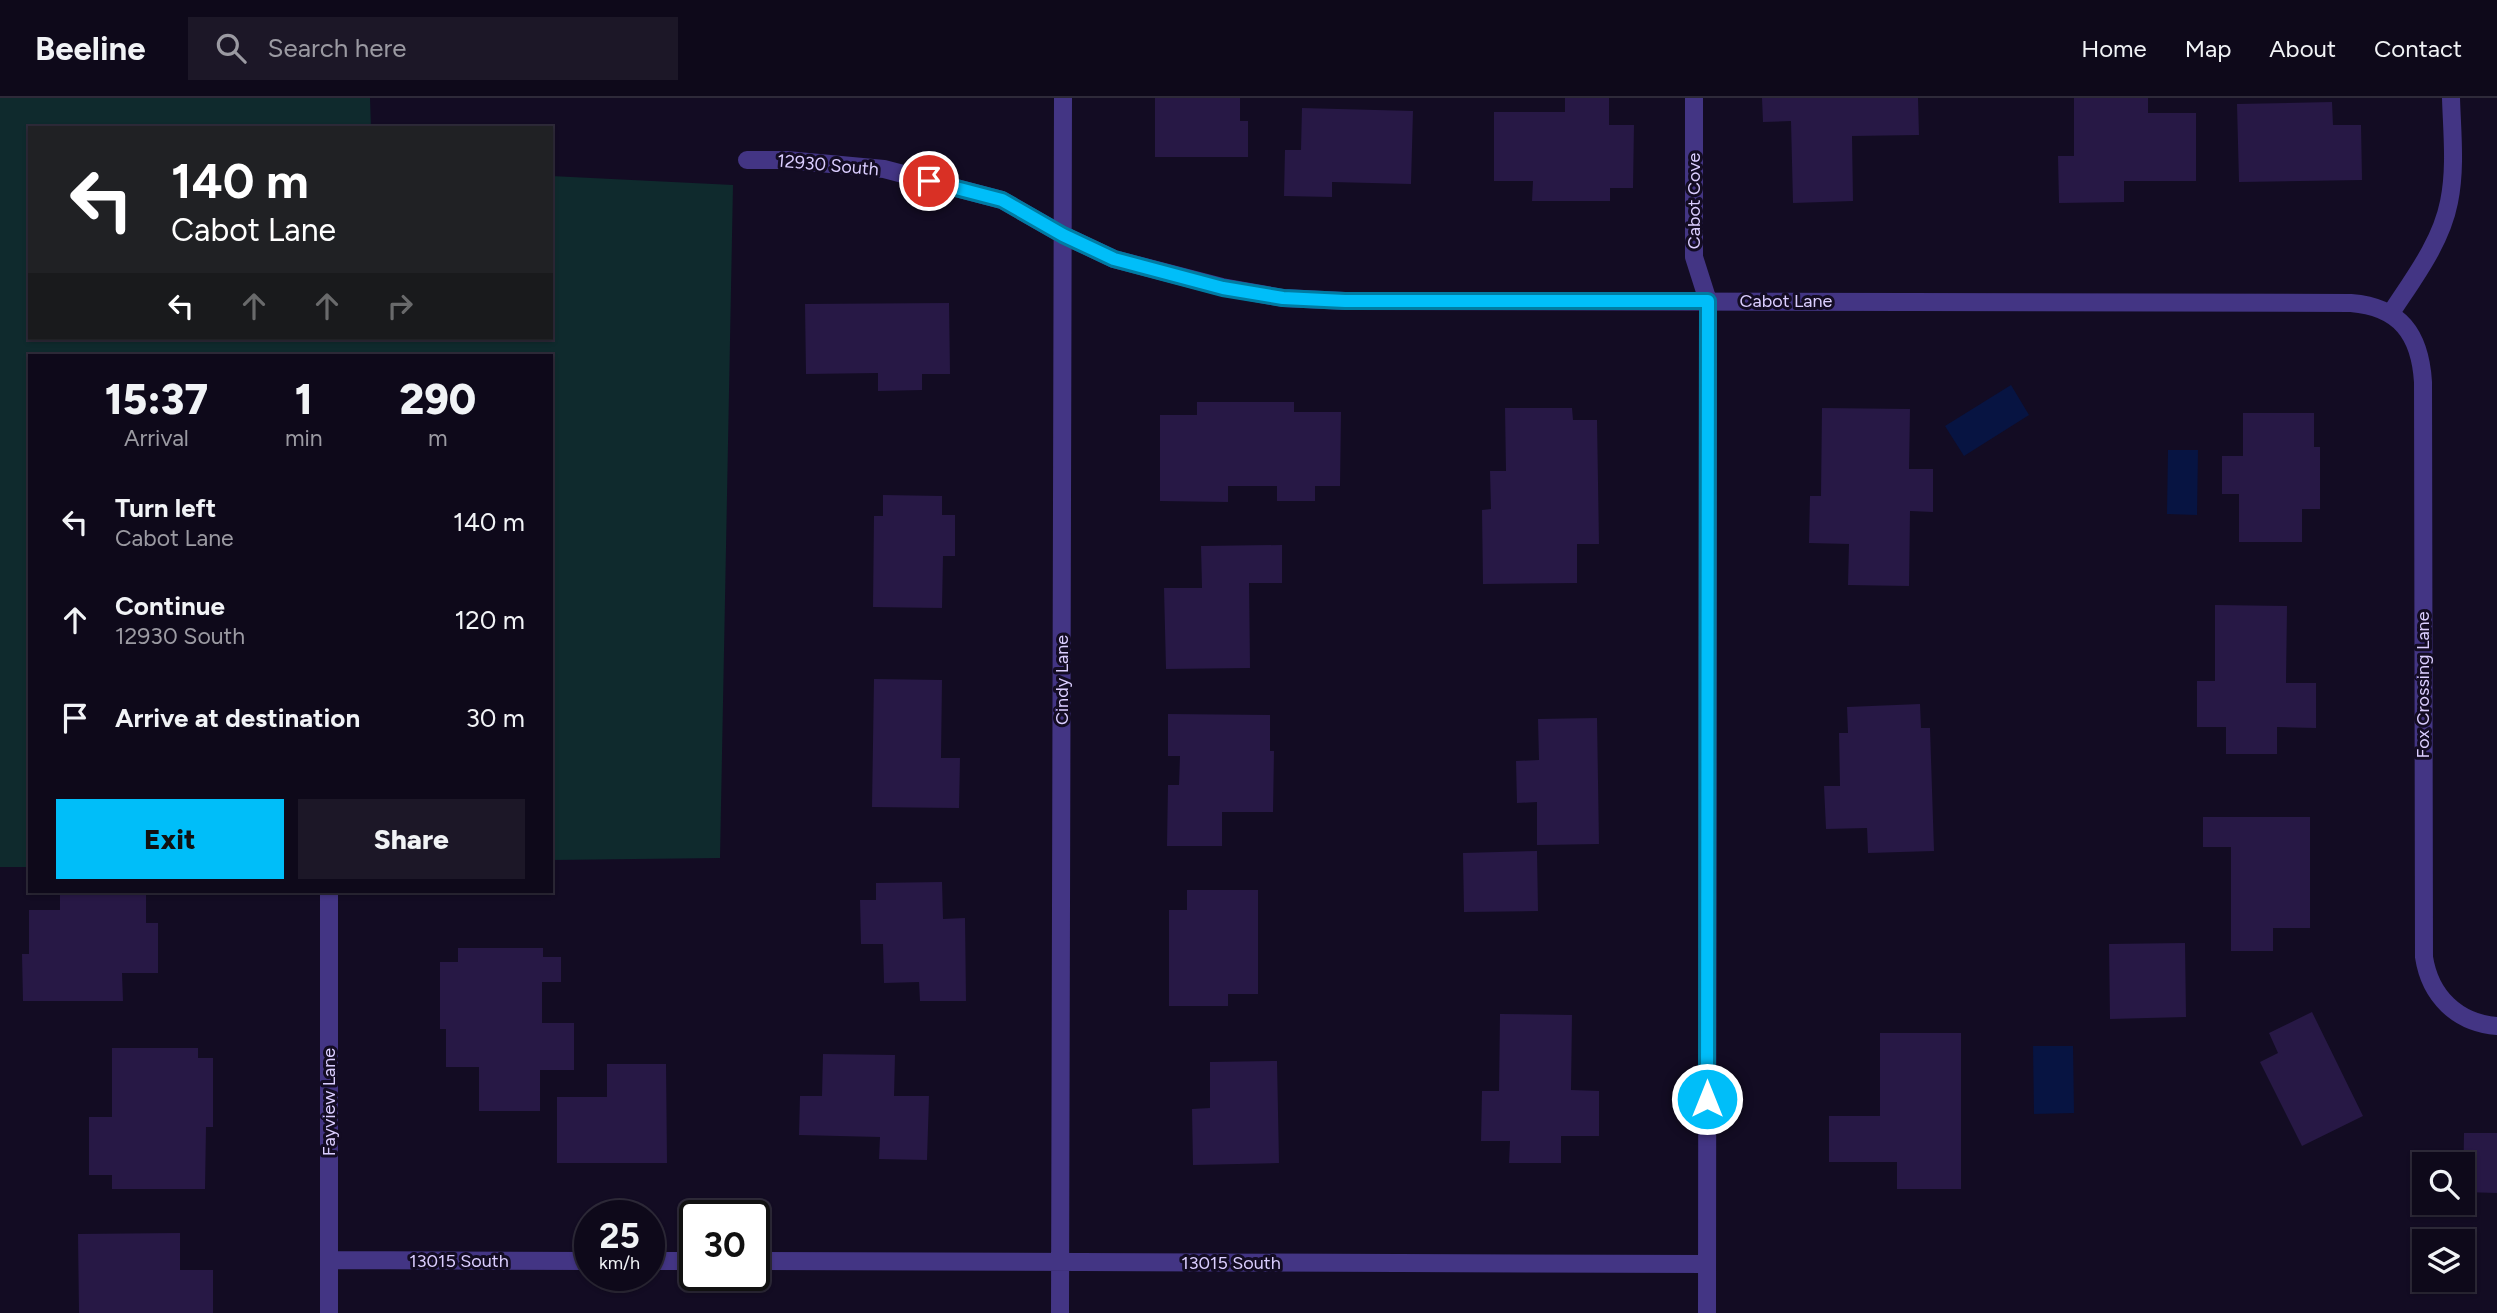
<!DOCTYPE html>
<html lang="en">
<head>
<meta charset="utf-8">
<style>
  body { margin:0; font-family:Figtree,sans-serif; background:#1c1727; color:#f1f3f6; height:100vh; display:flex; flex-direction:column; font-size:26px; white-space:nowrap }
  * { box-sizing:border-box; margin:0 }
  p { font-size:23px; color:#9b9aa2 }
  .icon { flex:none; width:38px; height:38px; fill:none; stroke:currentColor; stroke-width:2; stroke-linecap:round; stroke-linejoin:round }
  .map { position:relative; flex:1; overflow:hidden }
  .panel { position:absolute; left:28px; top:256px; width:525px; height:539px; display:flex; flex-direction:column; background:#0e091a; border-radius:0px; box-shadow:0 2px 5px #0004,0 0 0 2px #2e2a39 }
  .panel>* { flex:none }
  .top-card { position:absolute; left:28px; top:28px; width:525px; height:214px; border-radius:0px; box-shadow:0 2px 5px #0004,0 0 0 2px #2e2a39; background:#202124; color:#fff; overflow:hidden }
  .buttons { position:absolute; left:2412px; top:1054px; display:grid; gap:14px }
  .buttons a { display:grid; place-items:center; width:63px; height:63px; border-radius:0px; background:#0e091a; box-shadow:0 2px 5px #0004,0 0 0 2px #2e2a39; font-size:35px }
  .speed { position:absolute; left:574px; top:1102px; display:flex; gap:14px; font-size:35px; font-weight:700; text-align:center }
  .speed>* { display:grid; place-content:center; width:91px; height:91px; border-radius:50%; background:#0e091a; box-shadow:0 2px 5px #0004,0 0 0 2px #2e2a39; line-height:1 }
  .speed small { font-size:18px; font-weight:400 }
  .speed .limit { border:4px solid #111; border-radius:10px; background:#fff; color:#111 }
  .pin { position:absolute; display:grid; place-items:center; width:60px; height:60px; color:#fff; margin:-30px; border:4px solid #fff; border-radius:50%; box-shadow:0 2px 7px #0007 }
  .me { position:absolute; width:77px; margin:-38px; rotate:0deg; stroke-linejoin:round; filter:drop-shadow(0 0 5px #0008) }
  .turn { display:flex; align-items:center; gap:24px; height:147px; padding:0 28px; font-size:32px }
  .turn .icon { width:91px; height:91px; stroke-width:2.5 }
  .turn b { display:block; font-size:49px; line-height:60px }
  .lanes { display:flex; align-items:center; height:66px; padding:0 28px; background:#0003; justify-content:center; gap:35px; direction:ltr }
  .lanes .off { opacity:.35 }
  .eta { display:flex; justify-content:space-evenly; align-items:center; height:119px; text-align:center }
  .eta b { font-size:42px; font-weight:800; line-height:49px }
  .button { display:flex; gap:14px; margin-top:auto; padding:14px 28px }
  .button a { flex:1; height:80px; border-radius:0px; background:#00bef9; color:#111; font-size:28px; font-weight:800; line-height:80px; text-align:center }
  .button a+a { background:#1c1727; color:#f1f3f6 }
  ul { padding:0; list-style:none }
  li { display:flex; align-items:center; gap:21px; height:98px; padding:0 28px }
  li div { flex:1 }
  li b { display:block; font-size:26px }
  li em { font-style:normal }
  header { display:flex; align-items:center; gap:42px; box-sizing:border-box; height:98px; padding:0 35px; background:#0e091a; border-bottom:2px solid #2e2a39 }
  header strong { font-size:33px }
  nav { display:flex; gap:38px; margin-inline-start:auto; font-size:24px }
  .search { width:490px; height:63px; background:#1c1727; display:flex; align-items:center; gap:18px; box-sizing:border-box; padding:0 24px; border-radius:0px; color:#9b9aa2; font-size:26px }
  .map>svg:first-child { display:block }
  .green { fill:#0f2a2d }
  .water { fill:#071442 }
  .building { fill:#271845 }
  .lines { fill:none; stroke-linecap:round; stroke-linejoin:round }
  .street { stroke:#433584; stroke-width:18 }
  .route-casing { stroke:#007ca2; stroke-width:18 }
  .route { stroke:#00bef9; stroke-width:12 }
  .labels { text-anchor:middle; stroke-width:6; stroke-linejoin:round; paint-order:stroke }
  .street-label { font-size:18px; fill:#dbceff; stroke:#130c23 }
</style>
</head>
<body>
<header>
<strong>Beeline</strong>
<div class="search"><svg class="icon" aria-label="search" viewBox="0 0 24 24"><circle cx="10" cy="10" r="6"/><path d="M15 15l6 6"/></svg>Search here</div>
<nav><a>Home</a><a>Map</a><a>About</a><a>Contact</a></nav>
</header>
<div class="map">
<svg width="2497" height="1215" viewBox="0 0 2497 1215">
  <rect width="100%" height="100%" fill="#130c23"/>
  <path class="green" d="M0,0h370l1,30h-341v210h521v-162l182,9 -13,673 -169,2v-505h-521v512h-30z"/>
  <path class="water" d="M2011,287l18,30 -65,41 -19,-30z
    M2168,352h30l-1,65 -30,-1z
    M2033,948h40l1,67 -40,1z"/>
  <path class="building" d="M1155,0h85v23h8v36h-93z
    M1565,0h44v27h25l-1,63h-23v13h-78l1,-20h-39v-69h71z
    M1762,0h156l1,37 -67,1 1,65 -60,2 -2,-82 -28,1z
    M2074,0h74v15h48v68h-72v21l-65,1 -1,-47h16z
    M2332,4l1,23h28l1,55 -123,2 -2,-78z
    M1302,10l111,3 -2,73 -79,-2v15l-48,-1 1,-46h16z
    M949,205l1,71h-28v16l-44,1v-18l-72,1 -1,-70z
    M1197,304h97v10h47l-1,74h-25v15h-38v-15h-49v16l-68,-1v-86h37z
    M1505,310h67l1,12h24l2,124h-22v39l-94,1 -1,-74 9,-1 -1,-38h16z
    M1822,310l88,1 -1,60h24v43l-23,-1 -1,75 -61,-1 1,-41 -40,-1 1,-47h11z
    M2243,315h71v34h6v62h-18v33h-63v-48h-17v-38h21z
    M883,397l59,1v19h13v41h-12l-1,52 -69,-1 1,-91h9z
    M1282,447v38h-33l1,85 -84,1 -2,-81h38l-1,-42z
    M2215,507l72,1 -1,77h30v45l-39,-1v27h-51v-27h-29v-46h18z
    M874,581l68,1 -1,78h19l-1,50 -87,-1z
    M1920,606l1,24h9l4,123 -66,2 -1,-25 -41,1 -2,-43h16l-1,-53h9l-1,-26z
    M1168,616l102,1v36h4l-1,61h-51v34h-55l1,-61h11l1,-29h-12z
    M1597,620l2,126 -62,1v-43l-20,1 -1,-42 23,-1 -1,-41z
    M2203,719h107v111h-37v23h-42v-104h-28z
    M1537,753l1,60 -74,1 -1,-59z
    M942,784l1,37 22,-1 1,83h-46l-1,-19 -35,1 -1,-39h-22l-1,-44h16v-17z
    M1187,792h71v104h-30v12h-59v-96h18z
    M60,793h86v32h12v50h-36l1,28h-100l-1,-47h7v-44h31z
    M2185,845l1,74 -76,2 -1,-75z
    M458,850h85v9h18v25h-19v41h32v47h-34v41h-61v-44h-33v-38h-6v-67h18z
    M2312,914l51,104 -61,30 -42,-84 18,-9 -9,-20z
    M1500,916l72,1 -1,75 28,1v45h-38v27h-52l1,-22h-29l1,-50h17z
    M1880,935h81v156h-64v-27h-68v-46h51z
    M112,950h86v10h15v69h-7l-1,62h-93v-14h-23v-58h23z
    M823,956l72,1 -1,41h35l-2,64 -48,-1 1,-22 -81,-2 1,-39h22z
    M1277,963l2,102 -86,2 -1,-56 18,-1v-46z
    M607,966h59l1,99h-110v-66h50z
    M2464,1035h33v60l-34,-1z
    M180,1135v37h33v43h-134l-1,-79z"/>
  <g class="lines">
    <path class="street" d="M1694,0v159l14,44 -1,1012
      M747,62h40l97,9 118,31 61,35 51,24 108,28 61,11 62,3 1006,2c49,4 69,31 72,79l1,575c6,39 33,66 73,69
      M2391,215c22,-34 50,-70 58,-111 7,-34 3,-70 2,-104
      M329,793v422
      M329,1162l261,1
      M649,1163h46
      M754,1163l953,3
      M1060,1215l3,-1215"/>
  </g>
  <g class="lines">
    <g class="route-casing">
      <path id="route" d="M929,83l73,19 61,35 51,24 109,29 60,10 62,3h363l-1,798"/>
    </g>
    <use href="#route" class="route"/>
  </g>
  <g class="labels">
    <g class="street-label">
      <text transform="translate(828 67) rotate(5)" y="6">12930 South</text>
      <text transform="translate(1694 103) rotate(-90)" y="6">Cabot Cove</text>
      <text x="1786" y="209">Cabot Lane</text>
      <text transform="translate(1062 582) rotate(-90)" y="6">Cindy Lane</text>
      <text transform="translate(2423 587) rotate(-90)" y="6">Fox Crossing Lane</text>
      <text transform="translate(329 1004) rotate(-90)" y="6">Fayview Lane</text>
      <text x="459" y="1169">13015 South</text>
      <text x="1231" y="1171">13015 South</text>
    </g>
  </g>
</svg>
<div class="buttons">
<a><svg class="icon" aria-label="search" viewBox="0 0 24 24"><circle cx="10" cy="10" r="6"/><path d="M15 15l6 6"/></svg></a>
<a><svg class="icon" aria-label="layers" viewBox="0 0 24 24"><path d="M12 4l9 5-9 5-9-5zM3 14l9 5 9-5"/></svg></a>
</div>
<div class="speed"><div>25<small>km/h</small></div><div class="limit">30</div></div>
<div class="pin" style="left:929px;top:83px;background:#d93025"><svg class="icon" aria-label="arrive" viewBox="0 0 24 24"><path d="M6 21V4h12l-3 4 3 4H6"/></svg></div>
<svg class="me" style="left:1707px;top:1001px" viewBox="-20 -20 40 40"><circle r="17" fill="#00bef9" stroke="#fff" stroke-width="3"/><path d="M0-11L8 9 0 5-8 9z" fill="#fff"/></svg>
<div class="top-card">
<div class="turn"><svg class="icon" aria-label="left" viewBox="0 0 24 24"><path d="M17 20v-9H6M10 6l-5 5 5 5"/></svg><div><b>140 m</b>Cabot Lane</div></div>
<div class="lanes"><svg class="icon" aria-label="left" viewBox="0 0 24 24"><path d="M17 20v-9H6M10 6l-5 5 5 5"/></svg><svg class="icon off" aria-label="ahead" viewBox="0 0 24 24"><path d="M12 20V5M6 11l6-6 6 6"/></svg><svg class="icon off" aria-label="ahead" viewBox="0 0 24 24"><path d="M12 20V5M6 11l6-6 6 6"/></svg><svg class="icon off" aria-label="right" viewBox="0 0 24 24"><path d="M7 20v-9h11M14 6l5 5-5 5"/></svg></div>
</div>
<section class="panel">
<div class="eta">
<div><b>15:37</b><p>Arrival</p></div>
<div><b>1</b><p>min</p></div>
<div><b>290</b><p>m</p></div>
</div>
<ul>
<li><svg class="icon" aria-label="left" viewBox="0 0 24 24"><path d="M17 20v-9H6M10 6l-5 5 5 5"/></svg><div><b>Turn left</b><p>Cabot Lane</p></div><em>140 m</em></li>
<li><svg class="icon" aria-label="ahead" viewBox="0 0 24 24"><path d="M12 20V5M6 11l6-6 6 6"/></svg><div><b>Continue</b><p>12930 South</p></div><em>120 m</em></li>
<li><svg class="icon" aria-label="arrive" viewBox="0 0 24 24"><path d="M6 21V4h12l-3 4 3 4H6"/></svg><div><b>Arrive at destination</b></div><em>30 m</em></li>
</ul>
<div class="button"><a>Exit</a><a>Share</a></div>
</section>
</div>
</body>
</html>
